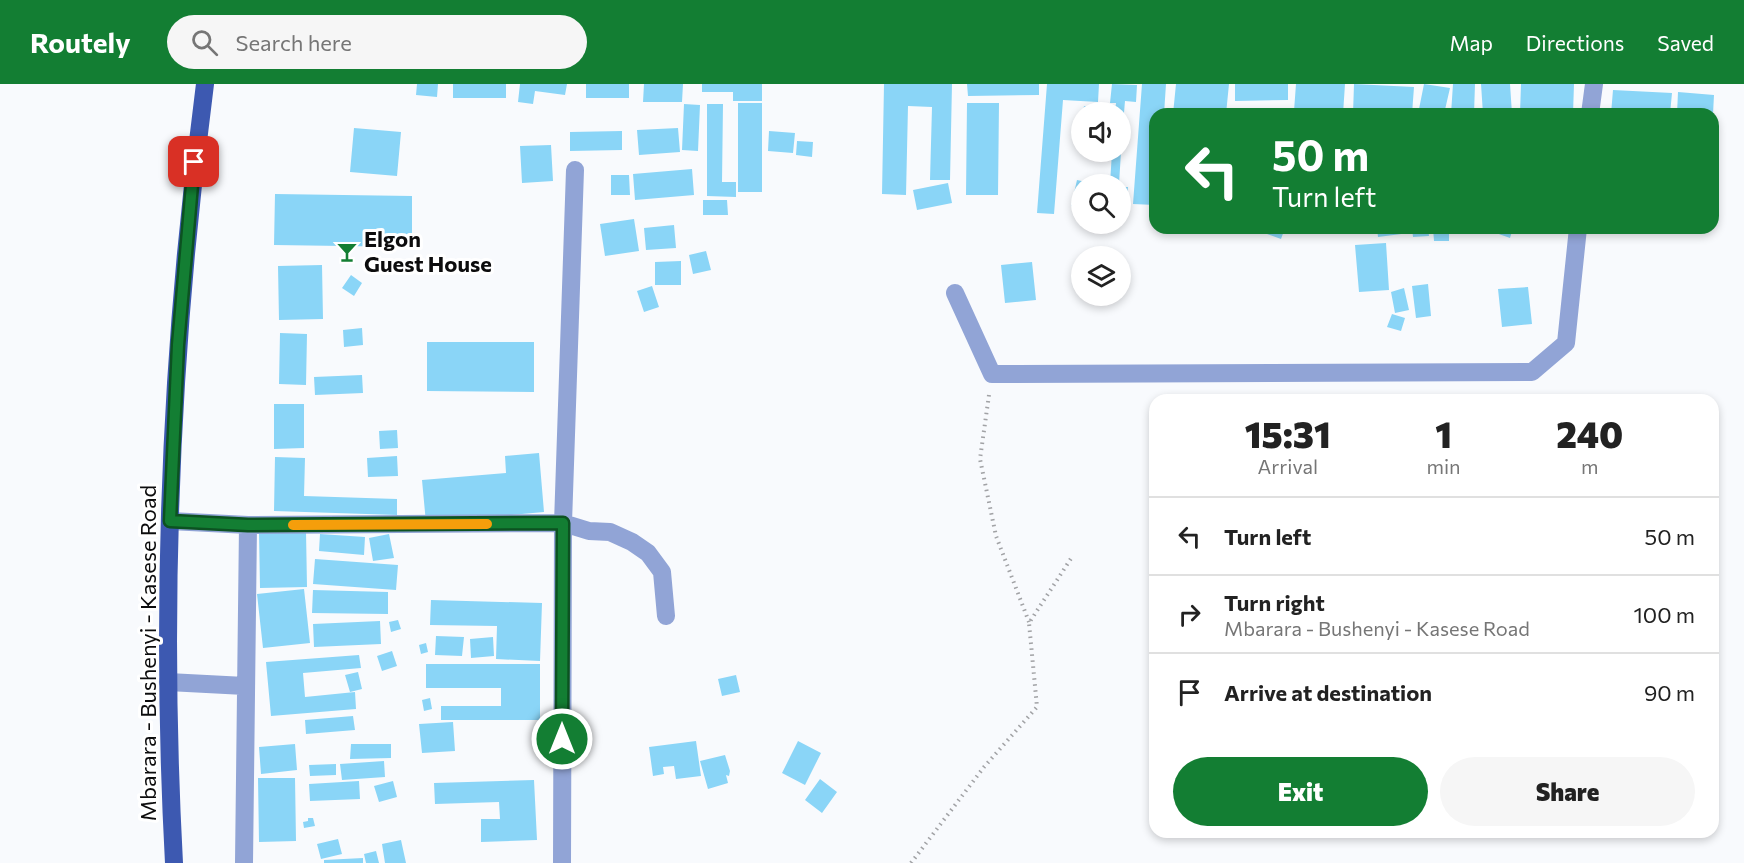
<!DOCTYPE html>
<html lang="en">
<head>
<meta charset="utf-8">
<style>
  body { margin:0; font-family:Commissioner,sans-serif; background:#f6f6f6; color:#222; height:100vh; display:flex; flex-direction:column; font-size:22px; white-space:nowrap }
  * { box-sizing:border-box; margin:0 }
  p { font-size:20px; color:#767676 }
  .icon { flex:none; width:33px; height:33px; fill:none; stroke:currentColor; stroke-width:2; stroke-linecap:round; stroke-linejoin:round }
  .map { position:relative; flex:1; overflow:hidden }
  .sheet { position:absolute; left:1149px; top:310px; width:570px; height:444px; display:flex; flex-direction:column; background:#fff; border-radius:18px; box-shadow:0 3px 9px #0003 }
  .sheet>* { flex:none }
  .banner { position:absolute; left:1149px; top:24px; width:570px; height:126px; border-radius:18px; box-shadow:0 3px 9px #0003; background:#137e33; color:#fff; overflow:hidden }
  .tools { position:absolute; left:1071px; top:18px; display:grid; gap:12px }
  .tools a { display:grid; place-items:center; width:60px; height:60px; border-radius:50%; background:#fff; box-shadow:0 3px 9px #0003; font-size:30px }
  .pin { position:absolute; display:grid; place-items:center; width:51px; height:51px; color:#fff; margin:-26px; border-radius:12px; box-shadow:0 3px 9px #0006 }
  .me { position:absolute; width:66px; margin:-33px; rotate:0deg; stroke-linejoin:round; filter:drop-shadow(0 0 4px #0008) }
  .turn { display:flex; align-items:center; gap:21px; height:126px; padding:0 24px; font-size:27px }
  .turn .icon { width:78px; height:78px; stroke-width:2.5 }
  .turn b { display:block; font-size:42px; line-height:51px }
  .eta { display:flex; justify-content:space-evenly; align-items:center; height:102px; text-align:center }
  .eta b { font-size:36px; font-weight:800; line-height:42px }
  .cta { display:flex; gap:12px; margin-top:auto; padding:12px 24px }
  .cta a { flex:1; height:69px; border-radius:36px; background:#137e33; color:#fff; font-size:24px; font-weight:800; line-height:69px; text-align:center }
  .cta a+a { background:#f6f6f6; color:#222 }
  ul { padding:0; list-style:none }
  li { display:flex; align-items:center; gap:18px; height:78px; padding:0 24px; border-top:2px solid #e0e0e0 }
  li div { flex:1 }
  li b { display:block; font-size:22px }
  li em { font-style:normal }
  header { display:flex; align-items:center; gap:36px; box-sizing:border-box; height:84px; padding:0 30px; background:#137e33; color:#fff }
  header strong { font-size:28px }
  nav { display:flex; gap:33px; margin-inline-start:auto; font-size:21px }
  .search { width:420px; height:54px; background:#f6f6f6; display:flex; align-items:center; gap:15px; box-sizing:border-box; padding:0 21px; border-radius:33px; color:#767676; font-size:22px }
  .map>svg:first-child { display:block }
  .building { fill:#8ad5f7 }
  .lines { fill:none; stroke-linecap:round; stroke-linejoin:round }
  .path { stroke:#a1a2a5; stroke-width:4; stroke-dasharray:1.5 4.5; stroke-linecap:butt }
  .minor { stroke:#91a4d6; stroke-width:18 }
  .major { stroke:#3d59b1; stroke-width:18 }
  .route-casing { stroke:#0c5221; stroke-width:15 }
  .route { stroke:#137e33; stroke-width:10 }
  .slow { stroke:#f59e0b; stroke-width:10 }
  .labels { text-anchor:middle; stroke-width:6; stroke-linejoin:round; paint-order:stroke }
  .poi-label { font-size:22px; font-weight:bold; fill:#0c0c0d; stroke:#fff; text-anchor:start }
  .street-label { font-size:22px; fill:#0c0c0d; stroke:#fff }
</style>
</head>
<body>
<header>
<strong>Routely</strong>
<div class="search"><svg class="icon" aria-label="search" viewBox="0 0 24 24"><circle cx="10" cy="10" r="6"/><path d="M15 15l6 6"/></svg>Search here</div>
<nav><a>Map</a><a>Directions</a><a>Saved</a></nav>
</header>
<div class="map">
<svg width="1744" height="779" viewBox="0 0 1744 779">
  <rect width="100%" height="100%" fill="#f8fafd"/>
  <path class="building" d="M417,0h21l-1,13 -21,-2z
    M453,0h53v14h-53z
    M520,0h47l-2,11 -30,-4 -2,13 -15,-2z
    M586,0h43v14h-43z
    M644,0h39l-1,18h-39z
    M702,0h60v17h-29v-9h-31z
    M884,0h68l-2,96h-20l2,-73 -24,-1 -2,89 -24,-1z
    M967,0h72v11l-71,1z
    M1047,0h52l-1,18 -35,-2 -9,114 -17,-1z
    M1112,0l25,1 -1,17 -11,-1 -3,35h-2v-24h-5l1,-9h-6z
    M1142,0h24l-2,30h-9v91l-22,-1z
    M1176,0h53l-3,30h-53z
    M1235,0h53v16l-53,1z
    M1296,0h49l-2,30 -49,-3z
    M1354,0l60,3 -2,27h-59z
    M1424,0l26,4 -6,26h-26z
    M1453,0h22l-1,30h-23z
    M1481,0h29l2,30h-29z
    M1521,0h53l-1,30h-53z
    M1613,6l59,3 -2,21h-59z
    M1678,8l36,3 -1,19h-36z
    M738,19h24v89h-24z
    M967,19h32l-1,92h-32z
    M684,20l16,1 -2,46 -16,-1z
    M707,20h16l-1,78h14v15l-29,-1z
    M1084,22l22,3v3h-23z
    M354,44l47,4 -4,44 -47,-4z
    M678,44l2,24 -41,3 -2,-25z
    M622,47v19l-52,1v-19z
    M769,47l26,2 -2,20 -25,-2z
    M797,57l16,1 -1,15 -16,-2z
    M551,61l2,36 -31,2 -2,-37z
    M1112,68h9l-2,32h-9z
    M692,85l2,26 -59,5 -2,-26z
    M611,91h18l1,20h-19z
    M1077,96l18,4h-13v24l-11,-2z
    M948,99l4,20 -35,7 -4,-20z
    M1120,103h8l-2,17h-6z
    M275,110l137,2v51l-138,-2z
    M703,116h24l1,15h-25z
    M634,135l5,32 -34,5 -5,-32z
    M674,141l2,23 -30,2 -2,-22z
    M1250,144h35l-4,11z
    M1377,144h32v5l-31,4z
    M1412,144h16l1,8 -16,1z
    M1433,144h16v13h-15z
    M1498,144h15l-3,10 -14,-5z
    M1386,159l3,47 -30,2 -4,-47z
    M706,167l5,19 -18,4 -4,-19z
    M681,177v24h-26v-23z
    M1032,178l4,38 -31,3 -4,-38z
    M322,181l1,54 -44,1 -1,-54z
    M351,191l11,8 -8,13 -12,-8z
    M1428,200l3,32 -15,2 -4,-32z
    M652,202l7,21 -15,5 -7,-21z
    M1528,203l4,37 -30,3 -4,-38z
    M1404,204l5,22 -14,3 -4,-21z
    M1392,230l13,4 -4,13 -14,-4z
    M362,244l1,17 -19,2 -1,-17z
    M280,249l27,1 -1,51 -27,-1z
    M427,258h107v50l-107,-1z
    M362,291l1,18 -48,2 -1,-18z
    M274,320h30v44l-30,1z
    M397,346l1,18 -18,1 -1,-18z
    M539,369l5,59 -118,11 -4,-43 84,-7 -1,-17z
    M397,372l1,20 -30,1 -1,-19z
    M275,373l30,1 -1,38 93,3v16l-123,-4z
    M306,447l1,56 -47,1 -1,-56z
    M320,450l45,3 -1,18 -45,-4z
    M389,450l5,24 -21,3 -4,-23z
    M315,475l83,6 -2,25 -83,-6z
    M304,505l6,54 -47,5 -6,-54z
    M313,506l75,2v22l-76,-1z
    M431,516l111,3 -2,58 -44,-2 1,-33 -67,-1z
    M398,536l3,9 -10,3 -2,-10z
    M380,537l1,23 -67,3 -1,-23z
    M436,552l28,1 -2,19 -27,-1z
    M493,553l1,19 -23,2 -1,-19z
    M426,559l2,9 -7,2 -2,-9z
    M392,567l5,15 -15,5 -5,-15z
    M359,571l2,13 -58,5 2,24 50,-5 1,17 -85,7 -5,-54z
    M426,580h114v56h-99v-14h60v-18h-75z
    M358,588l4,17 -12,3 -5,-17z
    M736,591l4,17 -18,4 -4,-17z
    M430,614l2,11 -8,2 -2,-11z
    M353,632l2,14 -49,4 -1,-14z
    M453,638l2,29 -33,2 -3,-29z
    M696,657l5,35 -25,3 -2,-13 -11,1 1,7 -11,2 -4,-29z
    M798,657l23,12 -16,32 -23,-12z
    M295,660l2,26 -36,4 -2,-27z
    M351,660h40v14l-41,1z
    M725,671l5,16 -1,5 -3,-1 2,8 -20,6 -8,-28z
    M384,677l1,16 -43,3 -2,-16z
    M336,680v11l-26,1 -1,-11z
    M258,694h37l1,63 -37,1z
    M820,695l17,13 -15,21 -17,-13z
    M534,696l3,60 -56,2v-23h19l-1,-17 -64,2 -1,-21z
    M359,697l1,18 -50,2 -1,-17z
    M393,697l4,16 -18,5 -5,-16z
    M308,734h5l2,8 -11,2 -1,-6 5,-1z
    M338,755l4,15 -21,5 -4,-15z
    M401,756l5,23h-21l-3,-19z
    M376,767l3,12h-13l-2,-9z
    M363,774v5h-39v-3z"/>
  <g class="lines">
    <path class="path" d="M989,311l-9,64 16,77 33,86
      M911,779l73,-96 53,-60 -8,-84 43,-66"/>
    <path class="minor" d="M1590,30l4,-30
      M955,209l37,81 540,-2 34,-29 12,-115
      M170,437l78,4 -4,338
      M248,441l315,-2 26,8 21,1 22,10 16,11 14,19 4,44
      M168,598l77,4
      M562,779l1,-340 12,-353"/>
    <path class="major" d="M174,779c-14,-259 -3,-521 31,-779"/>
  </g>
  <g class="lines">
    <g class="route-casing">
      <path id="route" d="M194,78l-16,183 -8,176 78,4 315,-2 -1,216"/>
    </g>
    <use href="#route" class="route"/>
    <path class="slow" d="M293,441l194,-1"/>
  </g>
  <defs>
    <g id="bar-bare" transform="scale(1.62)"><path d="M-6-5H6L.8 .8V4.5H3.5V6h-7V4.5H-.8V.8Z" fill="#137e33" stroke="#fff" stroke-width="2.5" paint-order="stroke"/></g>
  </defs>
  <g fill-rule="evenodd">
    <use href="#bar-bare" x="347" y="168"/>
  </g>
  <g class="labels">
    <g class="poi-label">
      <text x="364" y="163">Elgon<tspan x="364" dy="25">Guest House</tspan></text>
    </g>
    <g class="street-label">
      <text transform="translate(148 569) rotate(-90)" y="8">Mbarara - Bushenyi - Kasese Road</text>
    </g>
  </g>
</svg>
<div class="tools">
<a><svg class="icon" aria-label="sound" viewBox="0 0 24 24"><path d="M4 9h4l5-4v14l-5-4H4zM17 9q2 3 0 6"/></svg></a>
<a><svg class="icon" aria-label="search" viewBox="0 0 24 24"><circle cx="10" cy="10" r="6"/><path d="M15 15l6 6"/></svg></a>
<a><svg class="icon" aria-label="layers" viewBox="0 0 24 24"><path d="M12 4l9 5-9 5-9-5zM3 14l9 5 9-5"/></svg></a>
</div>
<div class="pin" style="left:194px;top:78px;background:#d93025"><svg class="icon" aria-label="arrive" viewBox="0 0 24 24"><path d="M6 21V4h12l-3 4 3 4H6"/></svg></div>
<svg class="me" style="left:562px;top:655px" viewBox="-20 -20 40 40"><circle r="17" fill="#137e33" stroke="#fff" stroke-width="3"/><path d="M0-11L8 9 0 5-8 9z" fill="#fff"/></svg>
<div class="banner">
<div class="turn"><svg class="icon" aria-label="left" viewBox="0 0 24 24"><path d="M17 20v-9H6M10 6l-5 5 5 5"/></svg><div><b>50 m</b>Turn left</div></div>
</div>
<section class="sheet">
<div class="eta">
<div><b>15:31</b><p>Arrival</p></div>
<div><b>1</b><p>min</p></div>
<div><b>240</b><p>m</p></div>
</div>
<ul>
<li><svg class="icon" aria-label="left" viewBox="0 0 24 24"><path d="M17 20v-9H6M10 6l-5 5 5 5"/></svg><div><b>Turn left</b></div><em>50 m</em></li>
<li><svg class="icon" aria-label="right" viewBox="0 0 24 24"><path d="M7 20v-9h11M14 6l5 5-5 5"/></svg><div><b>Turn right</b><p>Mbarara - Bushenyi - Kasese Road</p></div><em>100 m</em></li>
<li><svg class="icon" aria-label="arrive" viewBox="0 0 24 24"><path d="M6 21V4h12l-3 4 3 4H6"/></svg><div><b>Arrive at destination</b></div><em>90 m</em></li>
</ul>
<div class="cta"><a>Exit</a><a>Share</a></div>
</section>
</div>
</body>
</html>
